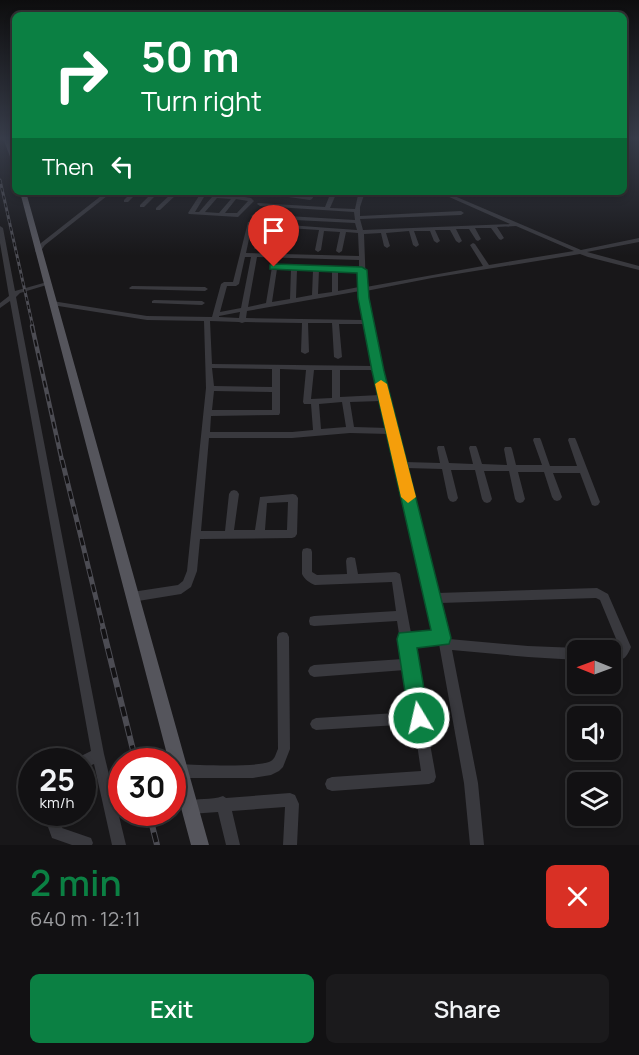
<!DOCTYPE html>
<html lang="en">
<head>
<meta charset="utf-8">
<style>
  body { margin:0; font-family:Manrope,sans-serif; background:#1b1a1c; color:#f1f3f6; height:100vh; display:flex; flex-direction:column; font-size:22px; white-space:nowrap }
  * { box-sizing:border-box; margin:0 }
  p { font-size:20px; color:#9c9da0 }
  .icon { flex:none; width:33px; height:33px; fill:none; stroke:currentColor; stroke-width:2; stroke-linecap:round; stroke-linejoin:round }
  .map { position:relative; height:845px; overflow:hidden }
  .drawer { display:flex; flex-direction:column; background:#121113; flex:1 }
  .drawer>* { flex:none }
  .banner { position:absolute; left:12px; top:12px; width:615px; height:183px; border-radius:9px; box-shadow:0 3px 9px #0003,0 0 0 2px #313133; background:#0b8043; color:#fff; overflow:hidden }
  .needle { width:39px; rotate:271deg }
  .controls { position:absolute; left:567px; top:640px; display:grid; gap:12px }
  .controls a { display:grid; place-items:center; width:54px; height:54px; border-radius:9px; background:#121113; box-shadow:0 3px 9px #0003,0 0 0 2px #313133; font-size:30px }
  .speed { position:absolute; left:18px; top:748px; display:flex; gap:12px; font-size:30px; font-weight:700; text-align:center }
  .speed>* { display:grid; place-content:center; width:78px; height:78px; border-radius:50%; background:#121113; box-shadow:0 3px 9px #0003,0 0 0 2px #313133; line-height:1 }
  .speed small { font-size:15px; font-weight:400 }
  .speed .limit { border:9px solid #d22; background:#fff; color:#111 }
  .pin { position:absolute; display:grid; place-items:center; width:51px; height:51px; color:#fff; margin:-62px -26px; border-radius:50% 50% 50% 0; rotate:-45deg; box-shadow:0 0 6px #0007 }
  .pin .icon { rotate:45deg }
  .me { position:absolute; width:66px; margin:-33px; rotate:351deg; stroke-linejoin:round; filter:drop-shadow(0 0 4px #0008) }
  .turn { display:flex; align-items:center; gap:21px; height:126px; padding:0 30px; font-size:27px }
  .turn .icon { width:78px; height:78px; stroke-width:2.5 }
  .turn b { display:block; font-size:42px; line-height:51px }
  .then { display:flex; align-items:center; height:57px; padding:0 30px; background:#0003; gap:12px; font-size:22px }
  .round { display:grid; place-items:center; flex:none; width:63px; height:63px; border-radius:9px; background:#1b1a1c }
  .overview { display:flex; align-items:center; justify-content:space-between; height:102px; padding:0 30px }
  h1 { font-size:36px; font-weight:600; line-height:45px; color:#0b8043 }
  .primary-button { display:flex; gap:12px; margin-top:auto; padding:12px 30px }
  .primary-button a { flex:1; height:69px; border-radius:9px; background:#0b8043; color:#fff; font-size:24px; font-weight:600; line-height:69px; text-align:center }
  .primary-button a+a { background:#1b1a1c; color:#f1f3f6 }
  .map>svg:first-child { display:block }
  .lines { fill:none; stroke-linecap:round; stroke-linejoin:round }
  .minor { fill:#39393e; fill-rule:evenodd }
  .major { fill:#55555c; fill-rule:evenodd }
  .rail-far3-casing { stroke:#4c4c53; stroke-width:3 }
  .rail-far2-casing { stroke:#4c4c53; stroke-width:4.5 }
  .rail-far1-casing { stroke:#4c4c53; stroke-width:5 }
  .rail-casing { stroke:#4c4c53; stroke-width:6 }
  .rail-far3 { stroke:#131214; stroke-width:1.5; stroke-dasharray:4; stroke-linecap:butt }
  .rail-far2 { stroke:#131214; stroke-width:2; stroke-dasharray:7; stroke-linecap:butt }
  .rail-far1 { stroke:#131214; stroke-width:3; stroke-dasharray:8; stroke-linecap:butt }
  .rail { stroke:#131214; stroke-width:4; stroke-dasharray:10; stroke-linecap:butt }
  .route { fill:#0b8043; stroke:#07532c; stroke-width:1.5 }
  .slow { fill:#f59e0b }
</style>
</head>
<body>
<div class="map">
<svg width="639" height="845" viewBox="0 0 639 845">
  <rect width="100%" height="100%" fill="#181719"/>
  <g class="lines">
    <path class="minor" d="M106,192h6l-67,53 -5,7h-4l-1,-1 6,-8z
      M132,192h6l-10,10h-4v-2z
      M153,192h6l-15,15h-4v-2z
      M167,192l50,1 16,3 3,-4h6l-4,4 13,2 3,3 -16,16 -49,-3 -1,-1 11,-17 -22,-2 -17,16h-4v-2l15,-14zM204,197h8l-13,15h-4zM217,198l14,1 -12,14 -14,-1zM236,199l12,2 -11,12h-12z
      M264,192h14l30,4 2,-4h6l-4,7 -2,1 -43,-6z
      M331,192h34l-5,15v9l101,-5 3,2 -3,2 -101,4 3,11 147,-6 -72,-32h7l136,58 58,-12v4l-52,10 52,14v4l-51,-13 -8,-3 -148,24 -66,13v7l16,73 23,91 35,1 -3,-15 1,-2h6l5,17 24,1 -4,-16 1,-2h6l1,2 5,16 25,1 -3,-16 1,-2h6l1,2 4,16h26l-9,-25 1,-2h6l1,2 9,26h27l-9,-26 1,-2h6l1,2 24,62 -2,3 -3,1 -3,-1 -12,-32h-27l9,24 -2,3 -3,1 -3,-1 -2,-3 -8,-25h-26l7,27 -2,3 -3,1 -3,-1 -2,-3 -6,-28h-25l8,28 -2,3 -3,1 -3,-1 -2,-3 -7,-29h-24l7,28 -2,3 -3,1 -3,-1 -2,-3 -6,-29 -36,-1 31,125 160,-5 11,6 23,53c-5,12 -8,14 -21,14v-10h-4l11,-2 2,-3 -19,-46 -4,-2 -156,5 9,36 79,7 50,2 4,3h-4v9l-50,-3 -76,-7 26,133 6,62h-14l-6,-62 -25,-139h-27l24,133 -2,5 -5,2 -97,7 -5,-2 -2,-5 2,-5 5,-2 89,-6 -7,-47 -98,6 -4,-2 -2,-4 2,-4 4,-2 96,-6 -7,-42 -91,7 -4,-2 -2,-4 2,-4 4,-2 89,-6 -6,-38 -83,5 -4,-1 -1,-4 1,-4 4,-1 82,-5 -4,-29 -77,3c-5,-2 -11,-6 -13,-11v-22l1,-3 4,-1 4,1 1,3v20l5,3 30,-1 -1,-13 1,-3 4,-1 4,1 3,16 38,-2 4,2 11,59h25l-47,-199 -39,-1 -58,5h-83l-8,93h24l4,-37 2,-3 3,-1 3,1 2,3 -5,36h21l5,-33 33,-3 3,1 2,3 -1,36 -2,3 -3,1 -92,1 -3,32 -6,16 -10,7 -49,8 -4,-2 -1,-3 1,-3 4,-2 46,-7 5,-4 4,-10 19,-183 -2,-67 -57,-1 -95,-15 -3,-2 3,-2 95,15 65,1 9,-33 3,-2h9l15,-60 109,8 -2,-7 -101,-5 -3,-2 3,-2 101,6 -1,-8 -94,-6 -3,-2 1,-1 67,4zM337,192l2,2 19,1 -3,14 -25,-1zM252,225l10,1 -8,22 1,1 5,-1 7,-22 15,1 -7,23 3,2 3,-2 6,-22 32,2 -4,20 3,2 3,-2 3,-19 16,1 -4,19 3,2 3,-2 4,-19 12,1 1,23 -113,-3zM516,226l58,25 -85,14 -14,-21 -2,-1 -3,2 13,21 -117,21 -2,-53 17,-1 3,13 3,2 3,-2 -4,-13 23,-2 4,14 3,2 3,-2 -5,-14h16l4,10 3,2 3,-2 -5,-11h15l6,11 3,2 3,-2 -6,-12h13l7,11 2,1 3,-2 -6,-11h16l8,11 2,1 3,-2 -7,-11zM245,257h6l-10,51 -21,4 7,-26h9l3,-2zM257,257l102,3v8l-62,-2 -3,-2 -3,2 -13,-1 -1,-4h-4l-7,42 -18,4zM277,269h14l-1,30 -18,3zM297,270h16l-1,25 -16,3zM319,270l13,1v21l-14,2zM338,271l21,1v15l-21,4zM360,291l4,29 -118,-2 1,-7zM240,312l-1,6 -20,-1v-1zM210,321l29,1 3,1 3,-1 57,1 -1,29 4,2 4,-2 -1,-29h24l2,34 4,2 4,-2 -3,-33h26l8,42 -161,-2zM212,368l60,1v18l-58,-1zM280,369l26,1 -3,32 1,2h7l2,26 -21,2h-82l1,-16 68,-1 1,-2zM314,370h18v28l-21,1zM340,370h34l6,25 -40,2zM214,391l58,1v18h-60zM381,401l7,27 -34,-1 -4,-25zM342,402l4,25 -25,2 -2,-25zM288,502l-1,28h-22l2,-27z
      M0,226l3,2 12,63 32,-9 3,2 -30,9 -4,4 88,457 22,91h-14l-18,-81 -12,5v-7h-6l1,-4 14,-7 -81,-450 -10,7v-5l9,-7 -9,-53z
      M132,286l73,1 3,2 -3,2 -75,-2 -1,-1z
      M154,300l48,1 3,2 -3,2 -50,-2v-2z
      M283,632l4,1 2,4 1,112 -7,18 -4,4 -8,4 -18,3h-73l-5,-2 -2,-5 2,-5 5,-2c17,1 79,4 91,-3 4,-2 5,-8 7,-12l-1,-112 2,-4z
      M290,793l5,2 4,9 -2,41h-14l2,-38 -53,4 8,34h-14l-8,-33 -28,2 -5,-2 -2,-5 2,-5c12,-5 26,-1 38,-6l3,2z
      M52,813h14l-4,15 29,10 2,5 -1,2h-20l-20,-7 -4,-11z"/>
    <path class="major" d="M3,138h6l6,16v10l-3,-2z
      M20,192h6l183,653h-18l-19,-71v-12h-3z"/>
    <g class="rail-far3-casing">
      <path id="rail-far3" d="M0,180l33,147"/>
    </g>
    <g class="rail-far2-casing">
      <path id="rail-far2" d="M32,326l30,135"/>
    </g>
    <g class="rail-far1-casing">
      <path id="rail-far1" d="M62,460l42,171"/>
    </g>
    <g class="rail-casing">
      <path id="rail" d="M103,629l33,133
        M149,813l8,32"/>
    </g>
    <use href="#rail-far3" class="rail-far3"/>
    <use href="#rail-far2" class="rail-far2"/>
    <use href="#rail-far1" class="rail-far1"/>
    <use href="#rail" class="rail"/>
  </g>
  <linearGradient id="sky" x2="0" y2="1"><stop stop-color="#0d0d0e"/><stop offset="0.54" stop-color="#373c49"/><stop offset="1" stop-color="#373c49" stop-opacity="0"/></linearGradient>
  <rect width="639" height="256" fill="url(#sky)"/>
  <path class="route" d="M274,264l88,3 5,3 2,28 15,73 67,267 -2,6 -32,4 12,70 -3,7 -7,3 -7,-3 -3,-7 -12,-79 2,-6 32,-3 -59,-259 -14,-73 -1,-25 -87,-4v-4z"/>
  <path class="slow" d="M381,380l6,4 29,113 -8,6 -7,-6 -26,-113z"/>
</svg>
<div class="controls">
<a><svg class="needle" viewBox="-14 -14 28 28"><path d="M0-13l5 13h-10z" fill="#e53935"/><path d="M0 13l5-13h-10z" fill="#9c9da0"/></svg></a>
<a><svg class="icon" aria-label="sound" viewBox="0 0 24 24"><path d="M4 9h4l5-4v14l-5-4H4zM17 9q2 3 0 6"/></svg></a>
<a><svg class="icon" aria-label="layers" viewBox="0 0 24 24"><path d="M12 4l9 5-9 5-9-5zM3 14l9 5 9-5"/></svg></a>
</div>
<div class="speed"><div>25<small>km/h</small></div><div class="limit">30</div></div>
<div class="pin" style="left:274px;top:267px;background:#d93025"><svg class="icon" aria-label="arrive" viewBox="0 0 24 24"><path d="M6 21V4h12l-3 4 3 4H6"/></svg></div>
<svg class="me" style="left:419px;top:718px" viewBox="-20 -20 40 40"><circle r="17" fill="#0b8043" stroke="#fff" stroke-width="3"/><path d="M0-11L8 9 0 5-8 9z" fill="#fff"/></svg>
<div class="banner">
<div class="turn"><svg class="icon" aria-label="right" viewBox="0 0 24 24"><path d="M7 20v-9h11M14 6l5 5-5 5"/></svg><div><b>50 m</b>Turn right</div></div>
<div class="then">Then<svg class="icon" aria-label="left" viewBox="0 0 24 24"><path d="M17 20v-9H6M10 6l-5 5 5 5"/></svg></div>
</div>
</div>
<section class="drawer">
<div class="overview"><div><h1>2 min</h1><p>640 m · 12:11</p></div><a class="round" style="background:#d93025;color:#fff"><svg class="icon" aria-label="close" viewBox="0 0 24 24"><path d="M6 6l12 12M18 6L6 18"/></svg></a></div>
<div class="primary-button"><a>Exit</a><a>Share</a></div>
</section>
</body>
</html>
